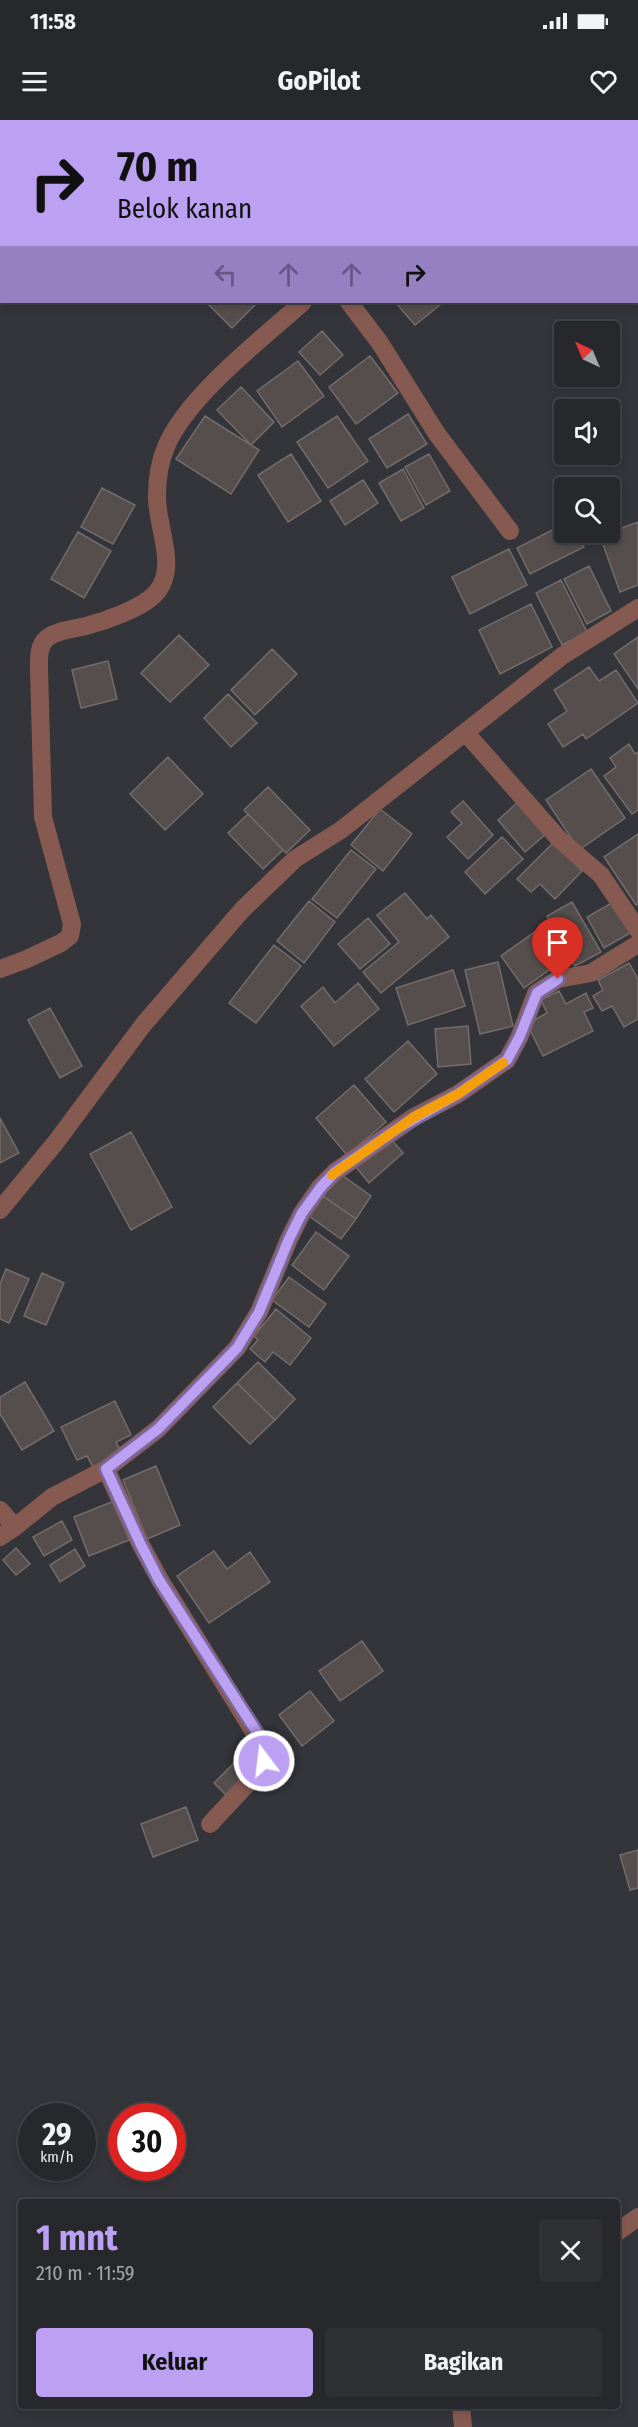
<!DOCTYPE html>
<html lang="id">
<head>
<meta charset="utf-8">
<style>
  body { margin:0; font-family:"Fira Sans Condensed",sans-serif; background:#2e3034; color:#f1f3f6; height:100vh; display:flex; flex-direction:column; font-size:22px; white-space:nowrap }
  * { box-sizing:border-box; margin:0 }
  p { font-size:20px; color:#a4a6a9 }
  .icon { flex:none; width:33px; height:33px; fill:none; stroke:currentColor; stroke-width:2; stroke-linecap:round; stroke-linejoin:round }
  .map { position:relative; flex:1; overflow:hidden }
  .details { position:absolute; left:18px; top:2079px; width:602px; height:210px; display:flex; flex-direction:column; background:#26282c; border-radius:6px; box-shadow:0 3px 9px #0003,0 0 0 2px #424448 }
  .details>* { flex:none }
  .banner { position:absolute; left:0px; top:0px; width:639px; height:183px; box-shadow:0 3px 9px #0003,0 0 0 2px #424448; background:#bca0f2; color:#111; overflow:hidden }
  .needle { width:39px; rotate:316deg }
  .fabs { position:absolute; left:554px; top:201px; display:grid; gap:12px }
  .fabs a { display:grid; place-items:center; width:66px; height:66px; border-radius:6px; background:#26282c; box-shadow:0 3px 9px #0003,0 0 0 2px #424448; font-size:30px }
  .speed { position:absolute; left:18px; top:1983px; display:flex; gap:12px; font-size:30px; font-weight:700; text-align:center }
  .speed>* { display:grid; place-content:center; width:78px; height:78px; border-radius:50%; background:#26282c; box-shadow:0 3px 9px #0003,0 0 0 2px #424448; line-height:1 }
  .speed small { font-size:15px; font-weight:400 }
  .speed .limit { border:9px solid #d22; background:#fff; color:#111 }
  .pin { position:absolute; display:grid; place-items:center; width:51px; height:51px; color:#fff; margin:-62px -26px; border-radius:50% 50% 50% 0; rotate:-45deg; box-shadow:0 0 6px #0007 }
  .pin .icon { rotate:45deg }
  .me { position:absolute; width:66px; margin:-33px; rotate:345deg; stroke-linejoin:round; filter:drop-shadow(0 0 4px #0008) }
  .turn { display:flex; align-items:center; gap:21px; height:126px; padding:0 18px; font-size:27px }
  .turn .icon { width:78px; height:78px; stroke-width:2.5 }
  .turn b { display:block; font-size:42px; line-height:51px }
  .lanes { display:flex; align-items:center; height:57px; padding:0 18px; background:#0003; justify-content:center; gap:30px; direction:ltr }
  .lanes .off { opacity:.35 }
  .round { display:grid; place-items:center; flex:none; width:63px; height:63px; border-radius:6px; background:#2e3034 }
  .summary { display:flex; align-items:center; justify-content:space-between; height:102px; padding:0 18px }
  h1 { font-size:36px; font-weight:700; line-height:45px; color:#bca0f2 }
  .cta { display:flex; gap:12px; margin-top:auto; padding:12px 18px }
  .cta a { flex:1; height:69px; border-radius:6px; background:#bca0f2; color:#111; font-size:24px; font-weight:700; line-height:69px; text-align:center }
  .cta a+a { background:#2e3034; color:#f1f3f6 }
  .status { display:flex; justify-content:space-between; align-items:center; height:42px; padding:0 30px; background:#26282c; direction:ltr }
  .status svg { height:16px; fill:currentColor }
  header { display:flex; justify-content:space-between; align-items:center; height:78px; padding:0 18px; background:#26282c; font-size:27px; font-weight:700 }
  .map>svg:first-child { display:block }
  .building { fill:#554e4d; stroke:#736c6a; stroke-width:1.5 }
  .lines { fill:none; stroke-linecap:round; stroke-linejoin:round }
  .minor { stroke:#875a51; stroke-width:18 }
  .route-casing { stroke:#7a689d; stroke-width:15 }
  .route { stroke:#bca0f2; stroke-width:10 }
  .slow { stroke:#f59e0b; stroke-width:10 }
</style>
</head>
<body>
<div class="status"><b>11:58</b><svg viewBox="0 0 49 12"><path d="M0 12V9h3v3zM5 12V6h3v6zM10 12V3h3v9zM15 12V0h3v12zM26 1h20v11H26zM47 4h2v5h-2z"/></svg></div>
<header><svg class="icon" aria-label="menu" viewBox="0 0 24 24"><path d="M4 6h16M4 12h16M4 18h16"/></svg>GoPilot<svg class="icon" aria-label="heart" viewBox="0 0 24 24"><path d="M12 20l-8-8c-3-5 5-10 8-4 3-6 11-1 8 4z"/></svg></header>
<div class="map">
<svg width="638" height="2307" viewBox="0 0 638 2307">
  <rect width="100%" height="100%" fill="#33353a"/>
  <path class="building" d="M144,0h50l1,2h-54z
    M526,0h72l-74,2z
    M206,182h52l-26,26z
    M395,182h43l3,2 -26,21z
    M322,211l21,24 -23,20 -21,-23z
    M370,236l28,37 -42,31 -27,-37z
    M298,241l26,35 -42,31 -25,-36z
    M241,267l33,35 -23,23 -34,-35z
    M408,294l19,30 -40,24 -18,-29z
    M205,296l54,34 -28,44 -55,-35z
    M337,296l31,45 -40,27 -31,-46z
    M291,334l30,47 -33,21 -30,-47z
    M429,334l21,37 -24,14 -21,-38z
    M403,349l21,39 -23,13 -22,-38z
    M363,360l15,23 -33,22 -15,-24z
    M102,368l33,17 -22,39 -32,-17z
    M638,402v63l-18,7 -20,-56z
    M564,404v8h12l8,15 -54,27 -13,-26z
    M78,412l33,19 -27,47 -33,-19z
    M509,429l18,36 -57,29 -18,-37z
    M589,446l22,45 -24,13 -23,-45z
    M561,460l26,52 -25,13 -26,-52z
    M531,484l21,43 -52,27 -21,-44z
    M179,515l30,30 -39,37 -29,-29z
    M638,517v52l-24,-35z
    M272,529l25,25 -42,41 -24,-25z
    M108,541l9,38 -36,9 -9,-38z
    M589,547l10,14 17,-11 22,33 -52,36 -3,-5 -20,13 -15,-23 19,-13 -13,-21z
    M228,574l29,29 -26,24 -27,-29z
    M629,624l6,10 3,-2v58l-6,4 -28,-38 12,-9 -6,-9z
    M168,637l35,37 -38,36 -35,-36z
    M591,649l34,49 -46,32 -33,-50z
    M268,667l42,43 -24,23 -42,-43z
    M463,681l30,34 -25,24 -21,-22 15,-14 -11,-11z
    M518,682l28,32 -21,18 -27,-32z
    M380,689l32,25 -29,37 -32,-26z
    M248,694l35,36 -20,19 -35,-36z
    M638,714v70l-2,1 -32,-48z
    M502,717l21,22 -38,35 -20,-22z
    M554,722l28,29 -27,28 -15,-15 -9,8 -14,-13z
    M351,730l25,19 -39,49 -25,-19z
    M405,773l22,26 4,-4 18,22 -68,56 -18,-21 36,-30 -22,-27z
    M309,781l26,21 -31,41 -27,-22z
    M615,781l17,31 -28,16 -17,-31z
    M572,782l29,50 -26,14 -28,-50z
    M368,798l22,26 -30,25 -22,-25z
    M540,808l23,32 -39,28 -23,-32z
    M274,825l27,21 -45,57 -27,-20z
    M498,842l15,64 -33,8 -15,-64z
    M629,843l9,16v40l-14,8 -12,-21 -10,5 -9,-15 10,-6 -5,-10z
    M453,850l12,36 -57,19 -12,-37z
    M358,863l21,26 -45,37 -33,-40 22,-19 12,16z
    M559,871l7,13 20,-11 7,15 -9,4 9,19 -50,25 -16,-32 20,-11 -6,-13z
    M50,888l32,58 -22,12 -32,-58z
    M468,906l3,38 -33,3 -3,-38z
    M408,921l29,33 -43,38 -29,-33z
    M354,965l32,37 -39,33 -31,-37z
    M0,998l19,35 -19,10z
    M131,1012l41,75 -41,23 -41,-76z
    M390,1018l13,15 -34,30 -13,-16z
    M339,1053l32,23 -15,23 -33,-23z
    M323,1076l33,23 -15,20 -32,-23z
    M316,1112l33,24 -25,34 -32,-25z
    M6,1149l23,10 -20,44 -9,-4v-35z
    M42,1153l22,10 -18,42 -22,-9z
    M289,1157l37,27 -17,23 -37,-27z
    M276,1189l35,29 -21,27 -17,-13 -8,10 -15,-13 8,-9 -4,-4z
    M258,1242l37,37 -20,21 -38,-37z
    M25,1262l29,49 -32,19 -22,-36v-17z
    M237,1263l38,37 -25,24 -37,-37z
    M115,1281l16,34 -15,7 6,11 -29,14 -6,-11 -10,4 -16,-33z
    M156,1346l24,59 -33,14 -24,-59z
    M114,1381l15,39 -40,16 -15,-39z
    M62,1401l10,19 -28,16 -11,-19z
    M16,1428l14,16 -14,11 -13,-15z
    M75,1429l10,17 -25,16 -10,-17z
    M214,1431l13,18 23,-17 20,30 -61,41 -32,-47z
    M362,1521l21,30 -43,30 -21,-30z
    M310,1571l24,30 -32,25 -23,-31z
    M235,1642l12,11 -21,22 -12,-12z
    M186,1687l12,33 -45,17 -12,-33z
    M638,1730v38l-8,2 -10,-35z"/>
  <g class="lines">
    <path class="minor" d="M490,2l1,-2
      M349,182l31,41 57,91 73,97
      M466,613l93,106 42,36 37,55
      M0,849l27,-10 34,-16 9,-7 2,-12 -29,-107 -4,-149c0,-10 -1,-22 8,-30 10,-8 27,-9 39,-12 19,-5 57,-18 70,-33 23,-26 0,-67 1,-97 0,-16 3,-35 9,-49 20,-50 97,-109 137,-145
      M0,1090l56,-68 87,-117 99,-115 53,-51 46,-29 221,-174 76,-48
      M106,1349l35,76 19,35 104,168v13l-3,8 -51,55
      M0,1390l15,17
      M0,1417l15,-10 37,-30 54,-28 52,-40 79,-81 22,-36 30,-73 13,-26 18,-26 15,-15 79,-55 44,-23 49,-34 12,-22 17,-45 22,-14 33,-6 47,-29
      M616,2113l22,-16
      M461,2286l2,21"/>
  </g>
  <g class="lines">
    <g class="route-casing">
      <path id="route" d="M264,1641v-13l-4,-11 -101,-157 -18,-35 -35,-76 52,-40 79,-81 22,-36 30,-73 13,-26 19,-26 14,-15 65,-45 58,-33 49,-34 12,-22 18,-45 21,-14"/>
    </g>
    <use href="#route" class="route"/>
    <path class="slow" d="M332,1055l82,-58 44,-23 45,-31"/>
  </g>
</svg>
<div class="fabs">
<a><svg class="needle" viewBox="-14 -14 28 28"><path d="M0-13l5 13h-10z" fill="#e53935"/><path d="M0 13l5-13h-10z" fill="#a4a6a9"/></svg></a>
<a><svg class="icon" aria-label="sound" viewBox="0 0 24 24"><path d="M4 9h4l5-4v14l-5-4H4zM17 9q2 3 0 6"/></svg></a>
<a><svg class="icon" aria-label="search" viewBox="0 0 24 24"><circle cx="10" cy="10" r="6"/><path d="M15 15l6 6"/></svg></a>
</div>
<div class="speed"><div>29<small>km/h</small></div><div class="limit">30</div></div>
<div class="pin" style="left:558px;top:859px;background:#d93025"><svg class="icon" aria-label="arrive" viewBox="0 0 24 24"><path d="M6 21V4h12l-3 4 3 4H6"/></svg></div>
<svg class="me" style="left:264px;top:1641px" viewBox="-20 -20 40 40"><circle r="17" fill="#bca0f2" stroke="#fff" stroke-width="3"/><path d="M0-11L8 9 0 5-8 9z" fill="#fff"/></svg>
<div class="banner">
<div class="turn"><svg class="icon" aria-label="right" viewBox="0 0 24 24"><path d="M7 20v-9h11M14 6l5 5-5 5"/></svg><div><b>70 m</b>Belok kanan</div></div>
<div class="lanes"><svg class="icon off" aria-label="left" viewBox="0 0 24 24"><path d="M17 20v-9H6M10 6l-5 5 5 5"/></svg><svg class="icon off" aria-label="ahead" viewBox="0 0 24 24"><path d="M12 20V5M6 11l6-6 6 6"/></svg><svg class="icon off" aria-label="ahead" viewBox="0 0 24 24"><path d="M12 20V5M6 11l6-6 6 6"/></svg><svg class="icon" aria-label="right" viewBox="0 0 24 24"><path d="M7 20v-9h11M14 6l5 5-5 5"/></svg></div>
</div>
<section class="details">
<div class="summary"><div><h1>1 mnt</h1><p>210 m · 11:59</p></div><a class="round"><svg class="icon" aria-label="close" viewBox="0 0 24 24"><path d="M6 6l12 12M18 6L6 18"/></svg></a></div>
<div class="cta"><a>Keluar</a><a>Bagikan</a></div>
</section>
</div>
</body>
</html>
